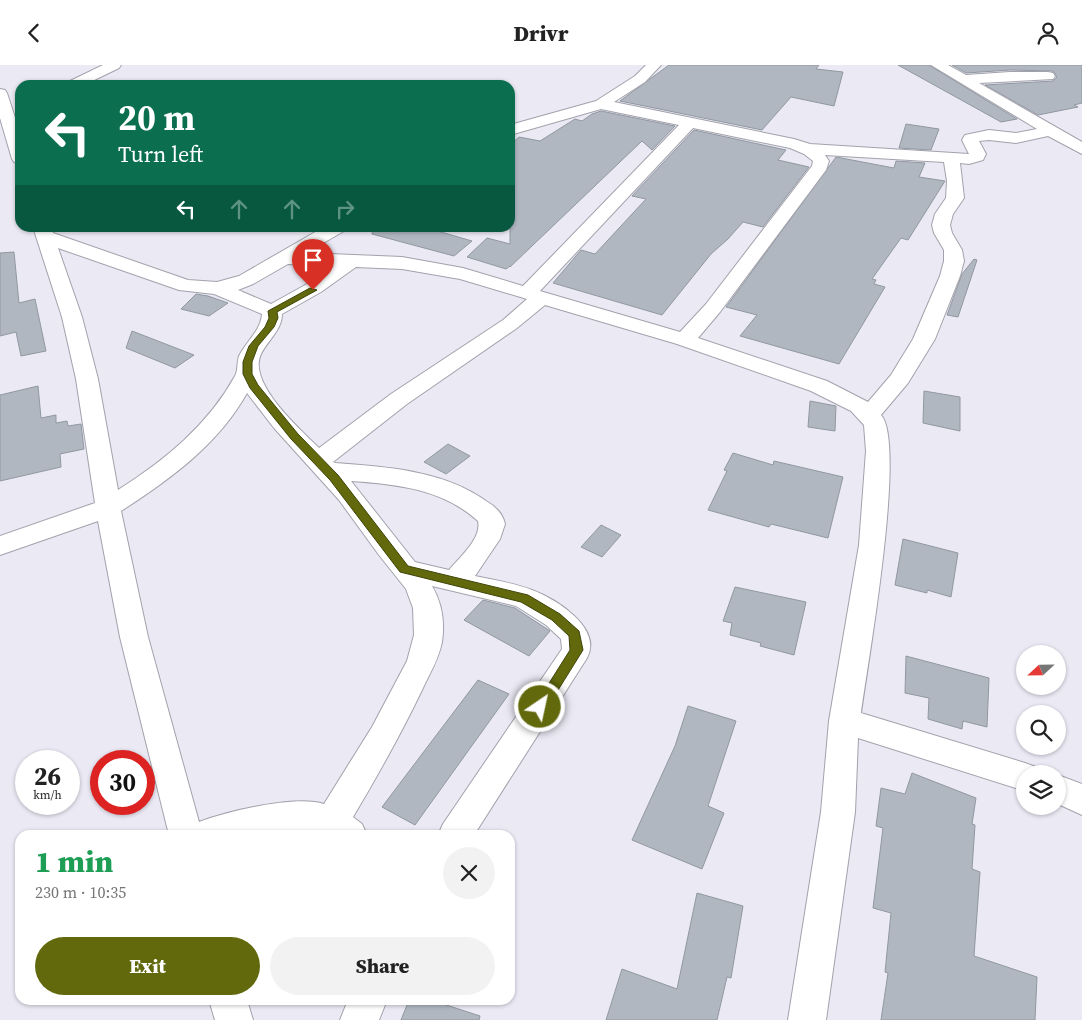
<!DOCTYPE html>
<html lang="en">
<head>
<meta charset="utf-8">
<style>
  body { margin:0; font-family:"Source Serif 4",serif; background:#f2f2f2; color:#222; height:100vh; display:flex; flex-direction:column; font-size:19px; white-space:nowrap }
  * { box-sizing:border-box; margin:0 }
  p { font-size:16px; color:#767676 }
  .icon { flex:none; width:28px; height:28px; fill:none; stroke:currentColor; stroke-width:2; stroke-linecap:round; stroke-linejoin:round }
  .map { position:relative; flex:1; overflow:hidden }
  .side { position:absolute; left:15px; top:765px; width:500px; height:175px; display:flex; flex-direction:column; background:#fff; border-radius:15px; box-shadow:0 1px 4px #0004 }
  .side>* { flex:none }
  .hud { position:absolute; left:15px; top:15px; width:500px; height:152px; border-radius:15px; box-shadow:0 1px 4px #0004; background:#0b6e4f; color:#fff; overflow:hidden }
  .needle { width:32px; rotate:248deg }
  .buttons { position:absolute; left:1016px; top:580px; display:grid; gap:10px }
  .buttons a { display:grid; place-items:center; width:50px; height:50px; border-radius:50%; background:#fff; box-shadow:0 1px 4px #0004; font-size:25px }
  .speed { position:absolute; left:15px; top:685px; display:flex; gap:10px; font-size:25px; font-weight:700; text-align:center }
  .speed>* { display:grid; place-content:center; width:65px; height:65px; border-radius:50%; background:#fff; box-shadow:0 1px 4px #0004; line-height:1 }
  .speed small { font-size:12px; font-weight:400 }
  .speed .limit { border:8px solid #d22; background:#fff; color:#111 }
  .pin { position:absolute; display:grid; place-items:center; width:42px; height:42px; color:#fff; margin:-51px -21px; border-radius:50% 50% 50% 0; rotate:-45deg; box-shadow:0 0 5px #0007 }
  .pin .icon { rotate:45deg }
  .me { position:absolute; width:55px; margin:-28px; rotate:34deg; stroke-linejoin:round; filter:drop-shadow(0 0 4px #0008) }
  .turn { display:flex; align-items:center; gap:18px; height:105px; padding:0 20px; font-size:22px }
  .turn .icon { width:65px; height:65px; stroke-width:2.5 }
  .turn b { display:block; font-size:35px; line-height:42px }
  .lanes { display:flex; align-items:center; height:48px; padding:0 20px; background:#0003; justify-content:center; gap:25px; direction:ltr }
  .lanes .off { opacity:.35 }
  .round { display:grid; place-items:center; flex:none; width:52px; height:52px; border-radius:26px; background:#f2f2f2 }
  .head { display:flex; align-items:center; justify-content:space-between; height:85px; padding:0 20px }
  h1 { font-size:30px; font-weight:800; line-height:38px; color:#1e9e55 }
  .action { display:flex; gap:10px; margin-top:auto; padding:10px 20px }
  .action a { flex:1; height:58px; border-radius:30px; background:#61690c; color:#fff; font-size:20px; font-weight:800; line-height:58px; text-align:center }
  .action a+a { background:#f2f2f2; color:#222 }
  header { display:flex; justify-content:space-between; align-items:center; height:65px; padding:0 20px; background:#fff; font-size:22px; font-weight:800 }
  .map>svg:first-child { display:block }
  .building { fill:#b0b7c0; stroke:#9198a0 }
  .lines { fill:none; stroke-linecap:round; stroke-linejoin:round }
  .minor-casing { stroke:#a2a2ac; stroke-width:2 }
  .minor { fill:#fff; fill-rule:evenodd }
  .route { fill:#61690c; stroke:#3f4408 }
</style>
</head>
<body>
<header><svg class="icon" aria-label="back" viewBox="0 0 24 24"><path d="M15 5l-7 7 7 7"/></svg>Drivr<svg class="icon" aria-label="person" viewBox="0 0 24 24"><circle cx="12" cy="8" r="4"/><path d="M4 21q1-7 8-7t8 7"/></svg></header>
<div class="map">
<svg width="1082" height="955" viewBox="0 0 1082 955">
  <rect width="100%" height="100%" fill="#eae9f4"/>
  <path class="building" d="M669,0h150l-3,4 27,3 -9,34 -43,-9 -29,33 -142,-29z
    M898,0h31l88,54 -16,3z
    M952,0h130v38l-8,2 4,2 -40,8 -53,-30 68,-4 4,-4 -4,-6 -43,-1 -44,3z
    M601,46l74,15 -23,24 -10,-9 -132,126v-1l-4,3 -39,-12 20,-19 23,6v-99l9,-8 21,4 35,-22 7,2 10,-7z
    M906,59l33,5 -8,21 -32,-2z
    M694,65l92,20 -8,10 31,7 -46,60 -20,-5 -15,17 -17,15 -49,61 -109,-32 28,-33 14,4 51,-55 -14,-3z
    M836,92l58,11 2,-7 29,2 -6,14 26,4 -37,59 -7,-2 -29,41 4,1 -2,4 11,3 -46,77 -99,-28 17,-21 -31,-8z
    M373,162h51l48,14 -18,15 -82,-22z
    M14,187l5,51 16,-4 11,52 -25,5 -5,-24 -16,4v-83z
    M974,194l3,1 -19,57 -11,-2 15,-41z
    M196,229l12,2 20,7 -19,13 -28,-7z
    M132,266l62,24 -19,13 -49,-20z
    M38,321l3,32 15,-3v8l11,-2 1,5 13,-2 3,25 -24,5 1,13 -61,14v-86z
    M924,326l36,6v34l-37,-8z
    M810,336l26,5 -1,25 -27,-4z
    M448,379l22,12 -24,18 -22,-12z
    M733,388l40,12 1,-4 69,16 -15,61 -57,-14 -2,3 -61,-17 19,-39 -3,-1z
    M601,460l20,10 -19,22 -21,-10z
    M903,474l55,14 -7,44 -24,-7v3l-32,-8z
    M735,522l71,15 -12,53 -34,-9 1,-3 -31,-8 2,-12 -9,-2z
    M483,535l32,8 35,23 -21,25 -65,-36z
    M906,591l83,22 -2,49 -24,-6 -1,8 -34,-10 1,-21 -24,-5z
    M478,615l31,14 -94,131 -33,-18z
    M688,641l48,15 -28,85 16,7 -22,56 -70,-29 43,-94z
    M912,708l64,25 -4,26 3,1 -3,44 8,3 -6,84 63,21 -2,43h-154l7,-47 -3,-1 6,-59 -18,-5 10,-80 -7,-2 5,-38 24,6z
    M697,828l46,13 -12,72 -4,-1 -10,43h-111l16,-51 55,20z
    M409,935h22l49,16 -1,4h-78z"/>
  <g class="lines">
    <g class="minor-casing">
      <path id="minor" d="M103,0h18l-2,3 -35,17h-18l2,-3z
        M646,0h15l-16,17 -31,20 180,37 16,5 159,10 -7,-14 3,-5 24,-5 27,3 21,-4 -106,-64h17l18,10 44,-3h38l5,1 2,3 -2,3 -74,4 103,59v12l-34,-18 -32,7 -27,-3 -10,1 7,13 -3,6 -14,4 -9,-1 4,35 -11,16 -3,11 2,8 10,17 2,11 -4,15 -25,63 -27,44 -27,32c26,28 -14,252 -20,298l164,50 11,4 4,7h-15v17l-167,-53 -3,74 -29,208h-38l33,-208 8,-91 30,-176 7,-94 -2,-26 -13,-14 -40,-20 -134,-47 -132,-39 -28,23 -110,76 -74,58 2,1c51,4 108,7 151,38 9,5 17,13 19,23l-5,15 -25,37c19,4 39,7 57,14 24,9 71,38 55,68l-113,177h-36l5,-11 119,-175 -1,-10 -15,-14 -30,-19 -84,-20c10,17 13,36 10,56 -3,16 -12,31 -19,46 -21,44 -45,87 -70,129l9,7 5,11h-42c-15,-9 -37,-1 -54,0 -33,3 -68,0 -102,0l-49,-198 -22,-116 -98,34v-19l95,-33 -19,-124 -14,-62 -29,-90h18l2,6 135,47 29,2 22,-6 85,-49h23l-3,4 -38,22 96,4 61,11 60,18 156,-161 -78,-16 -91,26v-10l86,-24 39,-25zM693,63l97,20 14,6 9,7 -1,5 -106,138 -26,28 -140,-41zM825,90l119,7 3,19 -1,17 -11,16 -3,11 2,8 10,17v11l-4,15 -27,63 -22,36 -23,27 -41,-21 -129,-43 22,-26 106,-142 3,-9zM58,183l121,42 35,4 48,20c-1,16 -15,27 -22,40 -4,7 -1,15 -5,22 -27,49 -70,84 -117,114l-20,-111 -16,-62zM288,199l46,2 -27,18 -36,20 -33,-14 15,-6zM356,202l46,2 58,10 67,20 -24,21 -112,74 -72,54c-19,-19 -72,-65 -58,-94 7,-14 21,-24 21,-40l39,-22zM247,328l27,35 65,72 40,55 27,34 7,19 1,27 -7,26 -35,66 -48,77c-28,-9 -96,7 -125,18l-51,-185 -27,-126c48,-31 97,-66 126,-118zM351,416c45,3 92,8 127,40 4,17 -18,36 -29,49l-34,-8z
        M0,24l5,1 2,3 13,40v31l-6,-2 -2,-3 -12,-41z
        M1058,710l24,9v31l-24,-11z
        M209,935h38l6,20h-38z
        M348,935h39l-8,20h-39z"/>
    </g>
    <use href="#minor" class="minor"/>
  </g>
  <path class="route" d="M310,223l7,2 -40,22 1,6 -4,9 -16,19 -6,16v12l6,11 40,49 40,41 70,91 120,29 32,19 19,17 4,19 -38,61 -5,2 -4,-2 -2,-4 36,-57 -1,-14 -17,-16 -31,-18 -121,-30 -70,-92 -39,-41 -41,-51 -7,-14v-12l6,-16 16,-19 4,-9 -1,-7z"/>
</svg>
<div class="buttons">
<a><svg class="needle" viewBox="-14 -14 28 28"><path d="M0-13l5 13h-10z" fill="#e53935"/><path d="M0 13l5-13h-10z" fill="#767676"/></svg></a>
<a><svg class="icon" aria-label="search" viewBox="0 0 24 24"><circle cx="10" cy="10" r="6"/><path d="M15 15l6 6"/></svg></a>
<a><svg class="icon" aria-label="layers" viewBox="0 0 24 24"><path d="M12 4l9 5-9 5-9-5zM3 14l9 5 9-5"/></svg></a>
</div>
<div class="speed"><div>26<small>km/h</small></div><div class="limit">30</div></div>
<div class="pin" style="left:313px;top:225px;background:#d93025"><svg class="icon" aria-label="arrive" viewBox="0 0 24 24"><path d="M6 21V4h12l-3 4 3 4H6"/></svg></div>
<svg class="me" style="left:540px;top:642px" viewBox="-20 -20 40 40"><circle r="17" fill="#61690c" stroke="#fff" stroke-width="3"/><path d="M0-11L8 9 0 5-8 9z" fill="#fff"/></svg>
<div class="hud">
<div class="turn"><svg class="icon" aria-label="left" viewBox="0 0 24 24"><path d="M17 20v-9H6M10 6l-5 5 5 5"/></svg><div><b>20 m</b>Turn left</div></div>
<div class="lanes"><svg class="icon" aria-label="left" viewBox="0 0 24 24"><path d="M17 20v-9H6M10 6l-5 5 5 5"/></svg><svg class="icon off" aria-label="ahead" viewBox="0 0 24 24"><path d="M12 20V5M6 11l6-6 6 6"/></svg><svg class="icon off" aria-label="ahead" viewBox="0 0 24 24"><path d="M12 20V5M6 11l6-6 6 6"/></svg><svg class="icon off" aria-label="right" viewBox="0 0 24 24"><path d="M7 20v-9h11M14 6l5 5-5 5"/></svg></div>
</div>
<section class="side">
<div class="head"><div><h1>1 min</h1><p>230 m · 10:35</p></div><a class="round"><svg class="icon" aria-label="close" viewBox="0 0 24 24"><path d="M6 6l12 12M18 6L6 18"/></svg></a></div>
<div class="action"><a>Exit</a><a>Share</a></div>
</section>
</div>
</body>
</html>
